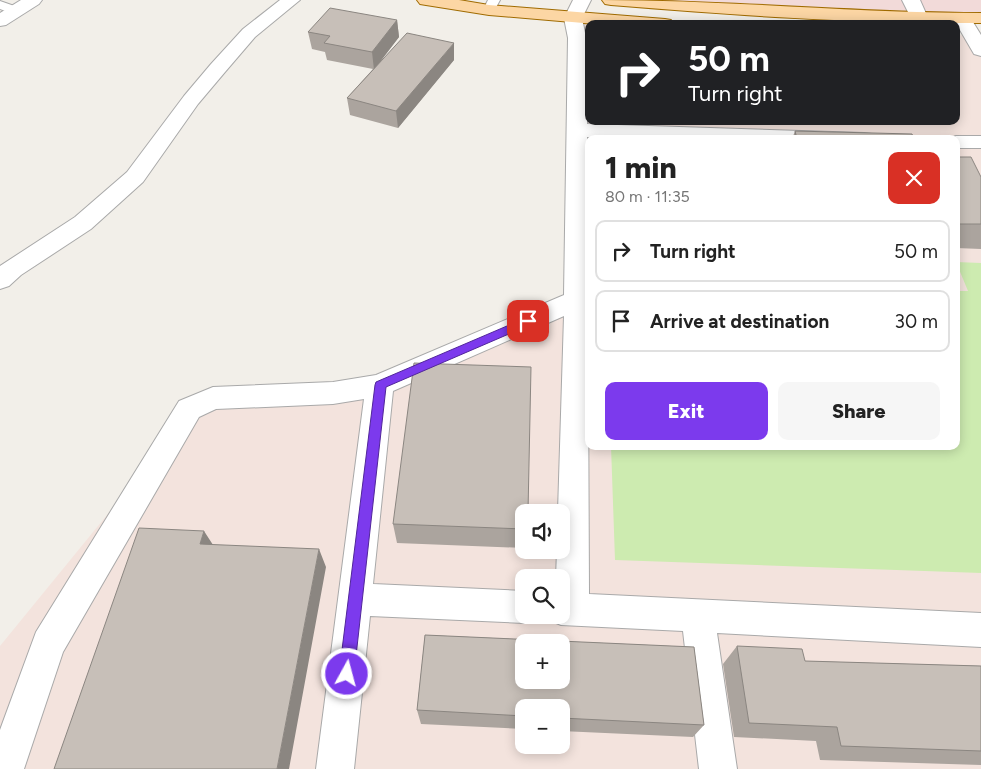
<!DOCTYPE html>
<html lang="en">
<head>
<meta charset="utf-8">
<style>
  body { margin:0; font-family:Figtree,sans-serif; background:#f6f6f6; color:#222; height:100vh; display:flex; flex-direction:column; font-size:19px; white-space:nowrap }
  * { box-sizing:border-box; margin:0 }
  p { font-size:16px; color:#767676 }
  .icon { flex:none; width:28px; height:28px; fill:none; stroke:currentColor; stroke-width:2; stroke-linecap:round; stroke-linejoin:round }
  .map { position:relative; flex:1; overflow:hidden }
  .details { position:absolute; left:585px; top:135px; width:375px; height:315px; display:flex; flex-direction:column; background:#fff; border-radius:10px; box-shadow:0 2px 12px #0003 }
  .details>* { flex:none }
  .banner { position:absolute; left:585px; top:20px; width:375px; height:105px; border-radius:10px; box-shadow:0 2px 12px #0003; background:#202124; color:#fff; overflow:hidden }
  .fabs { position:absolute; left:515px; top:504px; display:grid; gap:10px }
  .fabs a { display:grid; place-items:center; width:55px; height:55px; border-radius:10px; background:#fff; box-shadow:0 2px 12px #0003; font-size:25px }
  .pin { position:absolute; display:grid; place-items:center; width:42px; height:42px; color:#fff; margin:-21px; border-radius:10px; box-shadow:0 2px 8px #0006 }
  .me { position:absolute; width:55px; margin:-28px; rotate:7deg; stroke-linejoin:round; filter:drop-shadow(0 0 4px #0008) }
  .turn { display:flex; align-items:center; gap:18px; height:105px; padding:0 20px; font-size:22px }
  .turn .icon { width:65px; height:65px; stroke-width:2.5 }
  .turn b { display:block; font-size:35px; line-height:42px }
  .round { display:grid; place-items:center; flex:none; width:52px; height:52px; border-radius:10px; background:#f6f6f6 }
  .headline { display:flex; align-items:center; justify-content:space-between; height:85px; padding:0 20px }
  h1 { font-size:30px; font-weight:800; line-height:38px }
  .primary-button { display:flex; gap:10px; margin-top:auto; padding:10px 20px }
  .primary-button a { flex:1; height:58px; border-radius:10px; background:#7c3aed; color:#fff; font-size:20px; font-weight:800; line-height:58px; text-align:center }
  .primary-button a+a { background:#f6f6f6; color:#222 }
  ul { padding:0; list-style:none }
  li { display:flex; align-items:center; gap:15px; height:62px; margin:0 10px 8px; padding:0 10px; border:2px solid #e0e0e0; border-radius:10px }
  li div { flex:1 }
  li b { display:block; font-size:19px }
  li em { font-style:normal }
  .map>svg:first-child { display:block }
  .commercial { fill:#f2dad9 }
  .military { fill:#f3e3dd; fill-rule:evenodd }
  .grass { fill:#cdebb0 }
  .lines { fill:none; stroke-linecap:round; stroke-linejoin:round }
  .service-casing { stroke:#a9a9a9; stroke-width:2 }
  .minor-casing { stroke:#a9a9a9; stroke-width:2 }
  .tertiary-casing { stroke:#a9a9a9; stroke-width:2 }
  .primary-casing { stroke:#a06b00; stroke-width:2 }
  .service { fill:#fff; fill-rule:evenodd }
  .minor { fill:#fff; fill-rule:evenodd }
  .tertiary { fill:#fff; fill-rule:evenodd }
  .primary { fill:#fcd6a4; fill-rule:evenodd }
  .wall { fill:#aba49e; fill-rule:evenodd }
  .shaded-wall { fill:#8b8681 }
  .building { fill:#c7bfb8; stroke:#8b8681; fill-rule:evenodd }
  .route { fill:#7c3aed; stroke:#51269a }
</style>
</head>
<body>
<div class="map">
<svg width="981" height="769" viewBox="0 0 981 769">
  <rect width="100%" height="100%" fill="#f2efe9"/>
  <path class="commercial" d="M611,0h370v18l-268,-10z"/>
  <path class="military" d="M573,18l128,6h-112v97h367v-86l25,1v733h-981v-123l196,-240 137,-13 243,-93zM589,139h367v307h-367zM524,512h37v38h-37zM524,578h37v37h-37zM524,642h37v38h-37zM524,708h37v37h-37z"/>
  <path class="grass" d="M956,262l25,1v310l-366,-13 -4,-114h345v-155h12z"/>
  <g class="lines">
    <g class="service-casing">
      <path id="service" d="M488,0h12l-7,13 -4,1 -6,-4z
        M0,1l20,7 2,3 -6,4 -16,-6z"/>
    </g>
    <g class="minor-casing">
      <path id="minor" d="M280,0h20l-45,37 -30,35 -27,32 -55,78 -52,47 -70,46 -12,11 -9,3v-23l75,-49 52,-45 57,-76 27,-32 32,-35z
        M573,0h18l-9,18 4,20 1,86 277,9 7,1 3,5h-220l-67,-2 2,457 392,19v34l-264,-14 20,136h-38l-16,-138 -122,-6 -12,-5 -2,-5h14v-37h-5l1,-28h4v-38h-3l6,-196 -171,75 -20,193 151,7v24h13l-1,3 -12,5 -154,-7 -16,153h-38l48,-370 -31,5 -117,5 -17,8 -136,235 -39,117h-24v-39l36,-98 143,-231 34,-14 120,-5 43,-7 188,-80 4,-257 -4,-20z
        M902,0h18l8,18 -3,4 -6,1 -6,-1z
        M962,13l6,1 13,21v21l-7,-2 -21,-36 3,-4z
        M956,136h25v12h-25v-9h-8z"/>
    </g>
    <g class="tertiary-casing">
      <path id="tertiary" d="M21,0h21l-3,4 -33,21 -6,1v-13z"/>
    </g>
    <g class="primary-casing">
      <path id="primary" d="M417,0h42l30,5 176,14 6,1 3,4h-79l-106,-9 -63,-10 -6,-1z
        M602,0c127,0 252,13 379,13v10c-124,1 -247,-8 -370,-18l-6,-1z"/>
    </g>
    <use href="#service" class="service"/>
    <use href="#minor" class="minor"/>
    <use href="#tertiary" class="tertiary"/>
    <use href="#primary" class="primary"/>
  </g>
  <path class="wall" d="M397,20l2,17 -19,24 74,-1 -56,68 -48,-13 -3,-17 26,-29 -46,-9 -2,-8 -13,-3 -4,-17z
    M795,131l119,8h-122z
    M956,157l25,67v25l-25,-1z
    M524,512v36l-127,-5 -4,-19z
    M425,635l269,12 10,78 -11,12 -132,-6v-23h-37v21l-103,-5 -4,-14zM524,642h37v38h-37z
    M737,646l68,15 176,5v99l-161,-5 -4,-19 -82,-4 -11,-73z"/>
  <path class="shaded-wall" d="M397,20l2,17 -25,33 -2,-18z
    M454,43v17l-56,68 -2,-17z
    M204,531l11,17 -15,-4z
    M319,549l7,18 -37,202h-12z"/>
  <path class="building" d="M330,8l67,12 -25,32 -48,-9 6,-7 -22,-4z
    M407,33l47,10 -58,68 -49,-13z
    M795,131l117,3 2,5h-117z
    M956,157h15l10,20v47h-25z
    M414,363l117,4 -3,145h-4v17l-131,-5z
    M139,528l65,3 -4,13 119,5 -42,220h-223z
    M425,635l269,12 10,78 -143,-7v-10h-37v8l-107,-6zM524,642h37v38h-37z
    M737,646l65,3 3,12 176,5v85l-140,-5 -4,-19 -88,-4z"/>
  <path class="route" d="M528,317l4,1 1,3 -1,3 -146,63 -32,287 -2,6 -5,2 -6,-2 -2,-6 36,-289 1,-3z"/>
</svg>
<div class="fabs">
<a><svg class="icon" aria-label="sound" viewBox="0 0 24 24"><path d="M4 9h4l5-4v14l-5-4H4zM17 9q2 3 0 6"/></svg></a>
<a><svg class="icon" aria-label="search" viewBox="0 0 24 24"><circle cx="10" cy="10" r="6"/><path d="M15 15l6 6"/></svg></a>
<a>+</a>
<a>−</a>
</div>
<div class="pin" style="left:528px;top:321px;background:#d93025"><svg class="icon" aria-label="arrive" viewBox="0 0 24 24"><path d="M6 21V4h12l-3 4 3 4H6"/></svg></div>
<svg class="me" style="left:347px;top:674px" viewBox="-20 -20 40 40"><circle r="17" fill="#7c3aed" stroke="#fff" stroke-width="3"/><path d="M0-11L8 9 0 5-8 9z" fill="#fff"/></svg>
<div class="banner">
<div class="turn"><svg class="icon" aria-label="right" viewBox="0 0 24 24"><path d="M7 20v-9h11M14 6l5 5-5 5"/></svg><div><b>50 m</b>Turn right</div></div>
</div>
<section class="details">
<div class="headline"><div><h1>1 min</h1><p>80 m · 11:35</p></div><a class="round" style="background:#d93025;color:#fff"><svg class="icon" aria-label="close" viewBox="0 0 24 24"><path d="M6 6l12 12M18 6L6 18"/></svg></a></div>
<ul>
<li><svg class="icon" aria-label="right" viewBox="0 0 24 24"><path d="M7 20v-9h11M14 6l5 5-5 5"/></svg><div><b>Turn right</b></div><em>50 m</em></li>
<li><svg class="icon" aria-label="arrive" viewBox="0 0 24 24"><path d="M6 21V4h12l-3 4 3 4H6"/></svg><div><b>Arrive at destination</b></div><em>30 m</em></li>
</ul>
<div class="primary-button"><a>Exit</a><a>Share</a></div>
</section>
</div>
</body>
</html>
